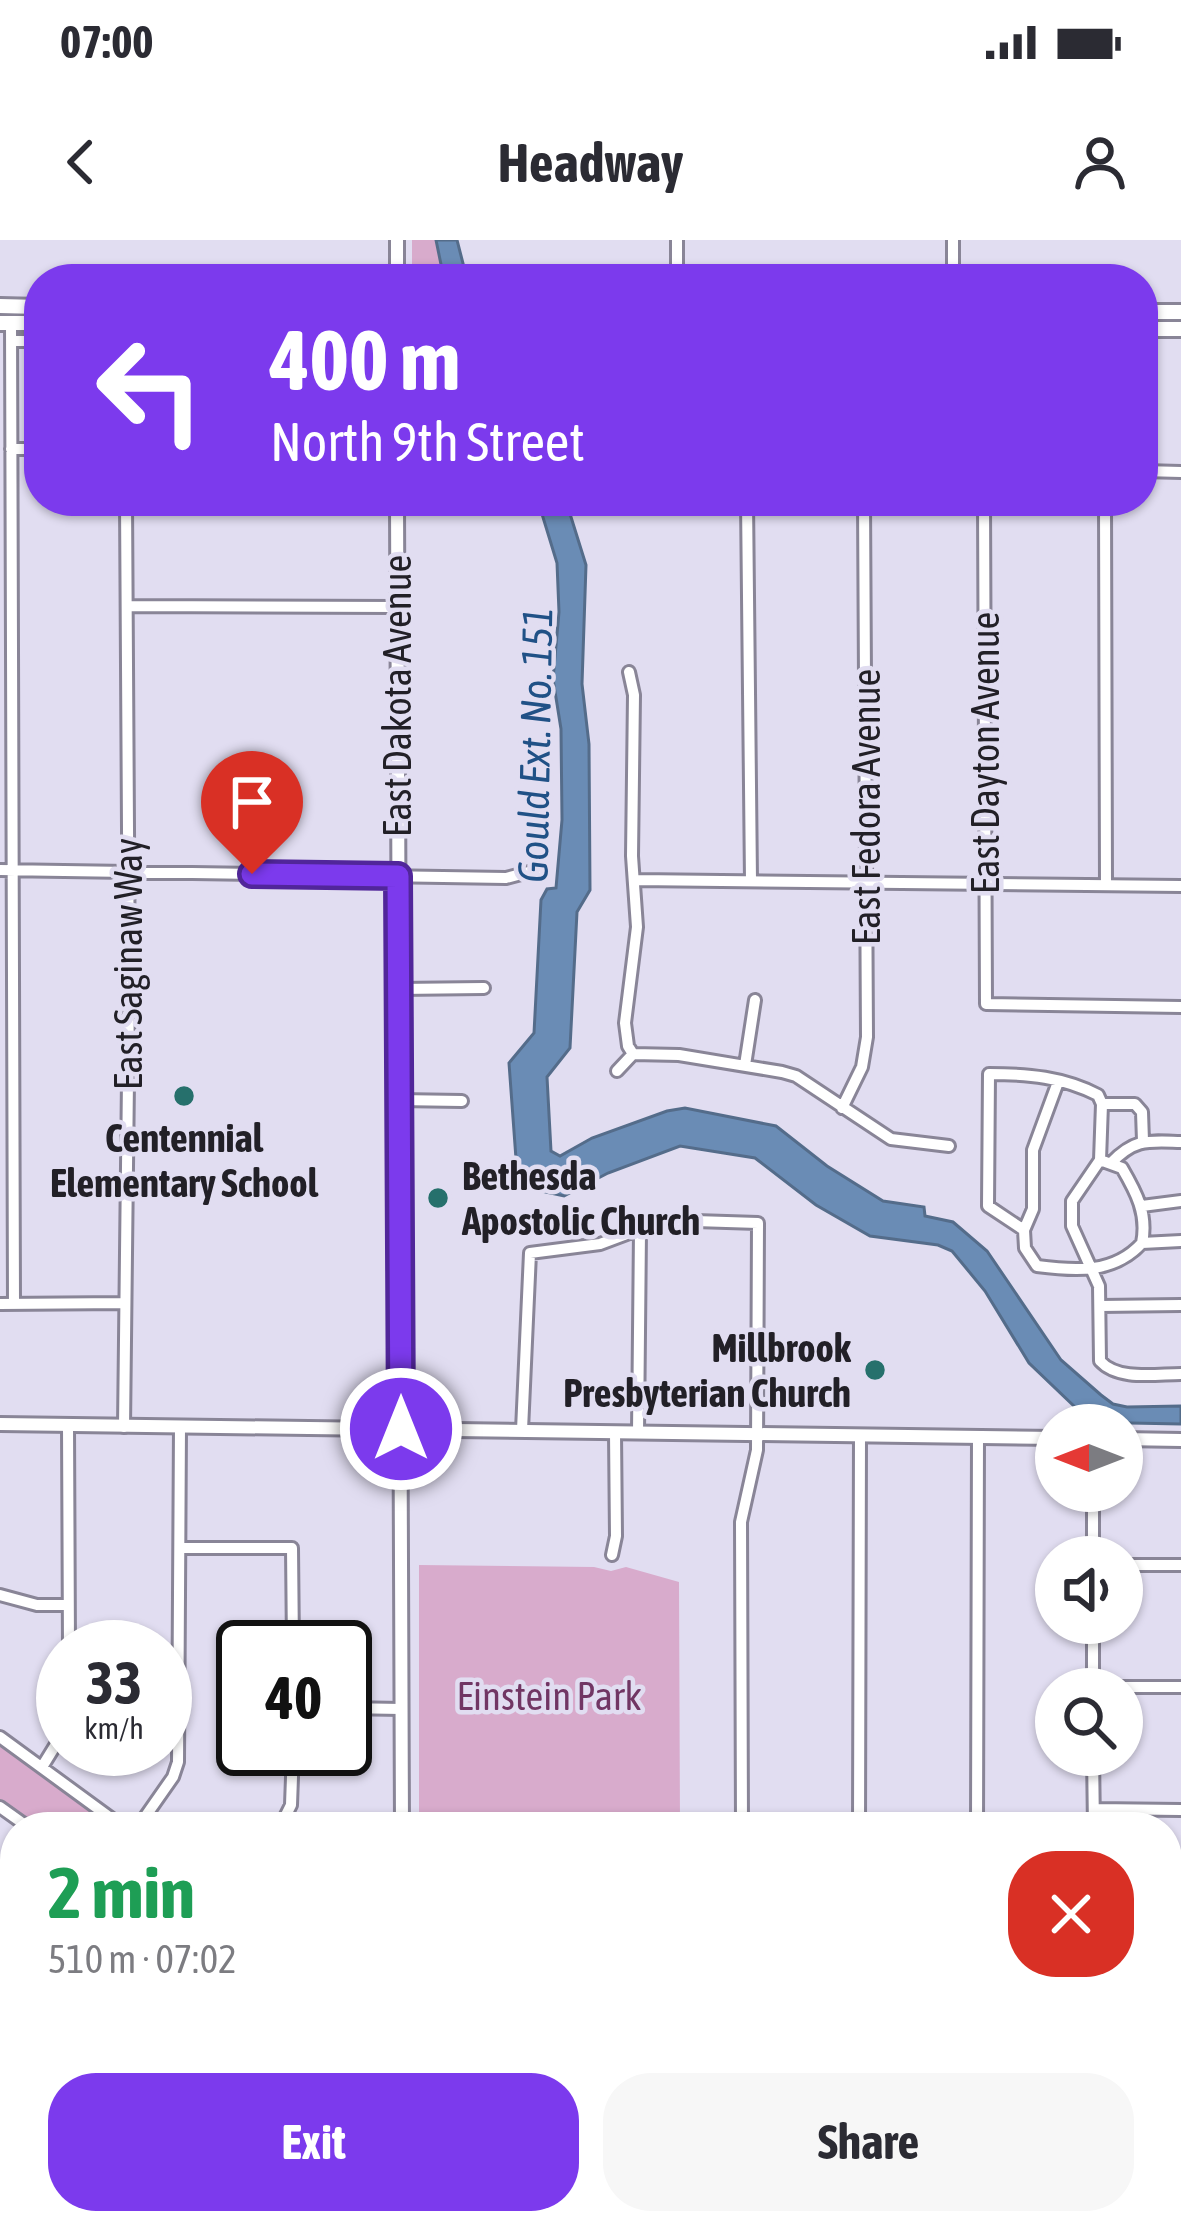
<!DOCTYPE html>
<html lang="en">
<head>
<meta charset="utf-8">
<style>
  body { margin:0; font-family:"Asap Condensed",sans-serif; background:#f7f7f7; color:#2b2b33; height:100vh; display:flex; flex-direction:column; font-size:45px; white-space:nowrap }
  * { box-sizing:border-box; margin:0 }
  p { font-size:39px; color:#7c7c81 }
  .icon { flex:none; width:66px; height:66px; fill:none; stroke:currentColor; stroke-width:2; stroke-linecap:round; stroke-linejoin:round }
  .map { position:relative; flex:1; overflow:hidden }
  .side { position:absolute; left:0px; top:1572px; width:1182px; height:423px; display:flex; flex-direction:column; background:#fff; border-radius:48px 48px 0 0; box-shadow:0 3px 9px #0004 }
  .side>* { flex:none }
  .hud { position:absolute; left:24px; top:24px; width:1134px; height:252px; border-radius:48px; box-shadow:0 3px 9px #0004; background:#7c3aed; color:#fff; overflow:hidden }
  .needle { width:78px; rotate:270deg }
  .buttons { position:absolute; left:1035px; top:1164px; display:grid; gap:24px }
  .buttons a { display:grid; place-items:center; width:108px; height:108px; border-radius:50%; background:#fff; box-shadow:0 3px 9px #0004; font-size:60px }
  .speed { position:absolute; left:36px; top:1380px; display:flex; gap:24px; font-size:60px; font-weight:700; text-align:center }
  .speed>* { display:grid; place-content:center; width:156px; height:156px; border-radius:50%; background:#fff; box-shadow:0 3px 9px #0004; line-height:1 }
  .speed small { font-size:30px; font-weight:400 }
  .speed .limit { border:6px solid #111; border-radius:18px; background:#fff; color:#111 }
  .pin { position:absolute; display:grid; place-items:center; width:102px; height:102px; color:#fff; margin:-123px -51px; border-radius:50% 50% 50% 0; rotate:-45deg; box-shadow:0 0 12px #0007 }
  .pin .icon { rotate:45deg }
  .me { position:absolute; width:132px; margin:-66px; rotate:0deg; stroke-linejoin:round; filter:drop-shadow(0 0 9px #0008) }
  .turn { display:flex; align-items:center; gap:42px; height:252px; padding:0 48px; font-size:54px }
  .turn .icon { width:156px; height:156px; stroke-width:2.5 }
  .turn b { display:block; font-size:84px; line-height:102px }
  .round { display:grid; place-items:center; flex:none; width:126px; height:126px; border-radius:48px; background:#f7f7f7 }
  .head { display:flex; align-items:center; justify-content:space-between; height:204px; padding:0 48px }
  h1 { font-size:72px; font-weight:700; line-height:90px; color:#1e9e55 }
  .primary-button { display:flex; gap:24px; margin-top:auto; padding:24px 48px }
  .primary-button a { flex:1; height:138px; border-radius:48px; background:#7c3aed; color:#fff; font-size:48px; font-weight:700; line-height:138px; text-align:center }
  .primary-button a+a { background:#f7f7f7; color:#2b2b33 }
  .status { display:flex; justify-content:space-between; align-items:center; height:84px; padding:0 60px; background:#fff; direction:ltr }
  .status svg { height:33px; fill:currentColor }
  header { display:flex; justify-content:space-between; align-items:center; height:156px; padding:0 48px; background:#fff; font-size:54px; font-weight:700 }
  .map>svg:first-child { display:block }
  .green { fill:#d8abcc }
  .water { fill:#6a8cb5; stroke:#546c8a; stroke-width:3 }
  .lines { fill:none; stroke-linecap:round; stroke-linejoin:round }
  .minor-casing { stroke:#898597; stroke-width:16 }
  .tertiary-casing { stroke:#898597; stroke-width:18 }
  .secondary-casing { stroke:#898597; stroke-width:20 }
  .minor { stroke:#fff; stroke-width:10 }
  .tertiary { stroke:#fff; stroke-width:12 }
  .secondary { stroke:#fff; stroke-width:14 }
  .route-casing { stroke:#51269a; stroke-width:30 }
  .route { stroke:#7c3aed; stroke-width:21 }
  .poi-dot { fill:#26706c; stroke:#e1ddf1; stroke-width:4.5 }
  .labels { text-anchor:middle; stroke-width:9; stroke-linejoin:round; paint-order:stroke }
  .street-label { font-size:39px; fill:#222027; stroke:#e1ddf1 }
  .poi-label { font-size:39px; font-weight:bold; fill:#222027; stroke:#e1ddf1 }
  .park-label { font-size:39px; fill:#713664; stroke:#e1ddf1 }
  .water-label { font-size:42px; font-style:italic; fill:#205186; stroke:#e1ddf1 }
</style>
</head>
<body>
<div class="status"><b>07:00</b><svg viewBox="0 0 49 12"><path d="M0 12V9h3v3zM5 12V6h3v6zM10 12V3h3v9zM15 12V0h3v12zM26 1h20v11H26zM47 4h2v5h-2z"/></svg></div>
<header><svg class="icon" aria-label="back" viewBox="0 0 24 24"><path d="M15 5l-7 7 7 7"/></svg>Headway<svg class="icon" aria-label="person" viewBox="0 0 24 24"><circle cx="12" cy="8" r="4"/><path d="M4 21q1-7 8-7t8 7"/></svg></header>
<div class="map">
<svg width="1181" height="1994" viewBox="0 0 1181 1994">
  <rect width="100%" height="100%" fill="#e1ddf1"/>
  <path class="green" d="M412,0h24l8,39h-32z
    M419,1325l175,2 17,4 15,-4 53,15 1,245h-261z
    M0,1506l112,81h-74l-38,-28z"/>
  <path class="water" d="M436,0h21l10,39h-23z
    M538,261h28l20,64 -4,119 7,60 1,146 -13,22 -7,136 -23,29 4,74 9,5 32,-18 75,-27 18,-3 91,18 51,40 56,35 41,6 1,9 28,6 34,29 74,109 40,35 12,9 14,3 54,-1v18l-102,-2 -1,-12 -49,-47 -44,-72 -33,-40 -14,-6 -68,-9 -54,-31 -61,-47 -75,-12 -72,27 -44,23 -46,-10 -9,-123 25,-30 7,-133 6,-11 9,-1 6,-68 -1,-91 -8,-50 6,-67 -2,-49z"/>
  <g class="lines">
    <g class="minor-casing">
      <path id="minor" d="M677,39v-39
        M953,39v-39
        M11,83l3,981
        M11,101h28
        M11,209h28
        M1143,231l38,1
        M747,261l4,380
        M984,261l2,503 195,3
        M1105,261l1,384
        M128,366l269,1
        M629,432l5,23 -2,161 5,71 -12,96 3,23 5,8
        M0,630l506,8 34,-9
        M637,640l544,6
        M399,749l85,-1
        M633,814l46,1 103,17 14,4 95,63 58,7
        M745,825l10,-65
        M617,831l16,-17
        M1058,842l-25,68v59l-9,21 1,18 12,18c38,5 77,8 105,-23 6,-29 -6,-51 -20,-75l-22,-8
        M398,860l64,1
        M1102,864h33l7,8 1,29
        M842,868l20,-41 5,-30 -3,-536
        M1111,923c24,-25 37,-22 70,-21
        M1142,966l39,-5
        M1024,990l-36,-24 1,-132c39,0 74,3 109,21l4,9 -2,56 -28,41v25l27,60 1,75c18,20 56,13 81,13
        M1142,1003l39,-2
        M0,1064l125,-1
        M1100,1066l81,-1
        M68,1185l1,222
        M124,1187l5,-434 -3,-492
        M522,1190l8,-177 70,-9 64,-24 94,3 -1,227 -16,72 1,305
        M638,1193l2,-202
        M1093,1251v66
        M180,1308h112l1,99
        M612,1315l4,-19 -1,-103
        M1122,1325h59
        M0,1355l37,10h31
        M1093,1383v66
        M1093,1447h88
        M345,1468l56,1
        M0,1497l123,90
        M1093,1515l1,72
        M42,1527l21,-34
        M0,1567l28,20
        M1094,1569l87,1
        M138,1587l35,-50 5,-15 2,-335
        M280,1587l11,-22 2,-56
        M859,1587l1,-392
        M977,1587l1,-391
        M1167,1692h14
        M0,1705l15,11
        M1167,1809h7
        M1167,1924l14,6
        M263,1980v14
        M680,1980v14
        M820,1980v14
        M12,1982l34,12
        M8,1994l6,-22 1,-215
        M126,1994v-14
        M1097,1994v-14"/>
    </g>
    <g class="tertiary-casing">
      <path id="tertiary" d="M397,39v-39
        M397,261l5,1326
        M0,1184l1056,14
        M1122,1199l59,1
        M406,1980v14"/>
    </g>
    <g class="secondary-casing">
      <path id="secondary" d="M0,66l39,1
        M1143,72h38
        M0,83h39
        M1143,89h38"/>
    </g>
    <use href="#minor" class="minor"/>
    <use href="#tertiary" class="tertiary"/>
    <use href="#secondary" class="secondary"/>
  </g>
  <g class="lines">
    <g class="route-casing">
      <path id="route" d="M252,634l146,2 3,553"/>
    </g>
    <use href="#route" class="route"/>
  </g>
  <g class="poi-dot">
    <circle cx="184" cy="856" r="12"/>
    <circle cx="438" cy="958" r="12"/>
    <circle cx="875" cy="1130" r="12"/>
  </g>
  <g class="labels">
    <g class="street-label">
      <text transform="translate(397 456) rotate(-90)" y="14">East Dakota Avenue</text>
      <text transform="translate(985 513) rotate(-90)" y="14">East Dayton Avenue</text>
      <text transform="translate(866 567) rotate(-90)" y="14">East Fedora Avenue</text>
      <text transform="translate(128 724) rotate(-90)" y="14">East Saginaw Way</text>
    </g>
    <g class="poi-label">
      <text x="184" y="912">Centennial<tspan x="184" dy="45">Elementary School</tspan></text>
      <text x="462" y="950" text-anchor="start">Bethesda<tspan x="462" dy="45">Apostolic Church</tspan></text>
      <text x="851" y="1122" text-anchor="end">Millbrook<tspan x="851" dy="45">Presbyterian Church</tspan></text>
    </g>
    <g class="park-label">
      <text x="549" y="1470">Einstein Park</text>
    </g>
    <g class="water-label">
      <text transform="translate(535 505) rotate(-89)" y="15">Gould Ext. No. 151</text>
    </g>
  </g>
</svg>
<div class="buttons">
<a><svg class="needle" viewBox="-14 -14 28 28"><path d="M0-13l5 13h-10z" fill="#e53935"/><path d="M0 13l5-13h-10z" fill="#7c7c81"/></svg></a>
<a><svg class="icon" aria-label="sound" viewBox="0 0 24 24"><path d="M4 9h4l5-4v14l-5-4H4zM17 9q2 3 0 6"/></svg></a>
<a><svg class="icon" aria-label="search" viewBox="0 0 24 24"><circle cx="10" cy="10" r="6"/><path d="M15 15l6 6"/></svg></a>
</div>
<div class="speed"><div>33<small>km/h</small></div><div class="limit">40</div></div>
<div class="pin" style="left:252px;top:634px;background:#d93025"><svg class="icon" aria-label="arrive" viewBox="0 0 24 24"><path d="M6 21V4h12l-3 4 3 4H6"/></svg></div>
<svg class="me" style="left:401px;top:1189px" viewBox="-20 -20 40 40"><circle r="17" fill="#7c3aed" stroke="#fff" stroke-width="3"/><path d="M0-11L8 9 0 5-8 9z" fill="#fff"/></svg>
<div class="hud">
<div class="turn"><svg class="icon" aria-label="left" viewBox="0 0 24 24"><path d="M17 20v-9H6M10 6l-5 5 5 5"/></svg><div><b>400 m</b>North 9th Street</div></div>
</div>
<section class="side">
<div class="head"><div><h1>2 min</h1><p>510 m · 07:02</p></div><a class="round" style="background:#d93025;color:#fff"><svg class="icon" aria-label="close" viewBox="0 0 24 24"><path d="M6 6l12 12M18 6L6 18"/></svg></a></div>
<div class="primary-button"><a>Exit</a><a>Share</a></div>
</section>
</div>
</body>
</html>
